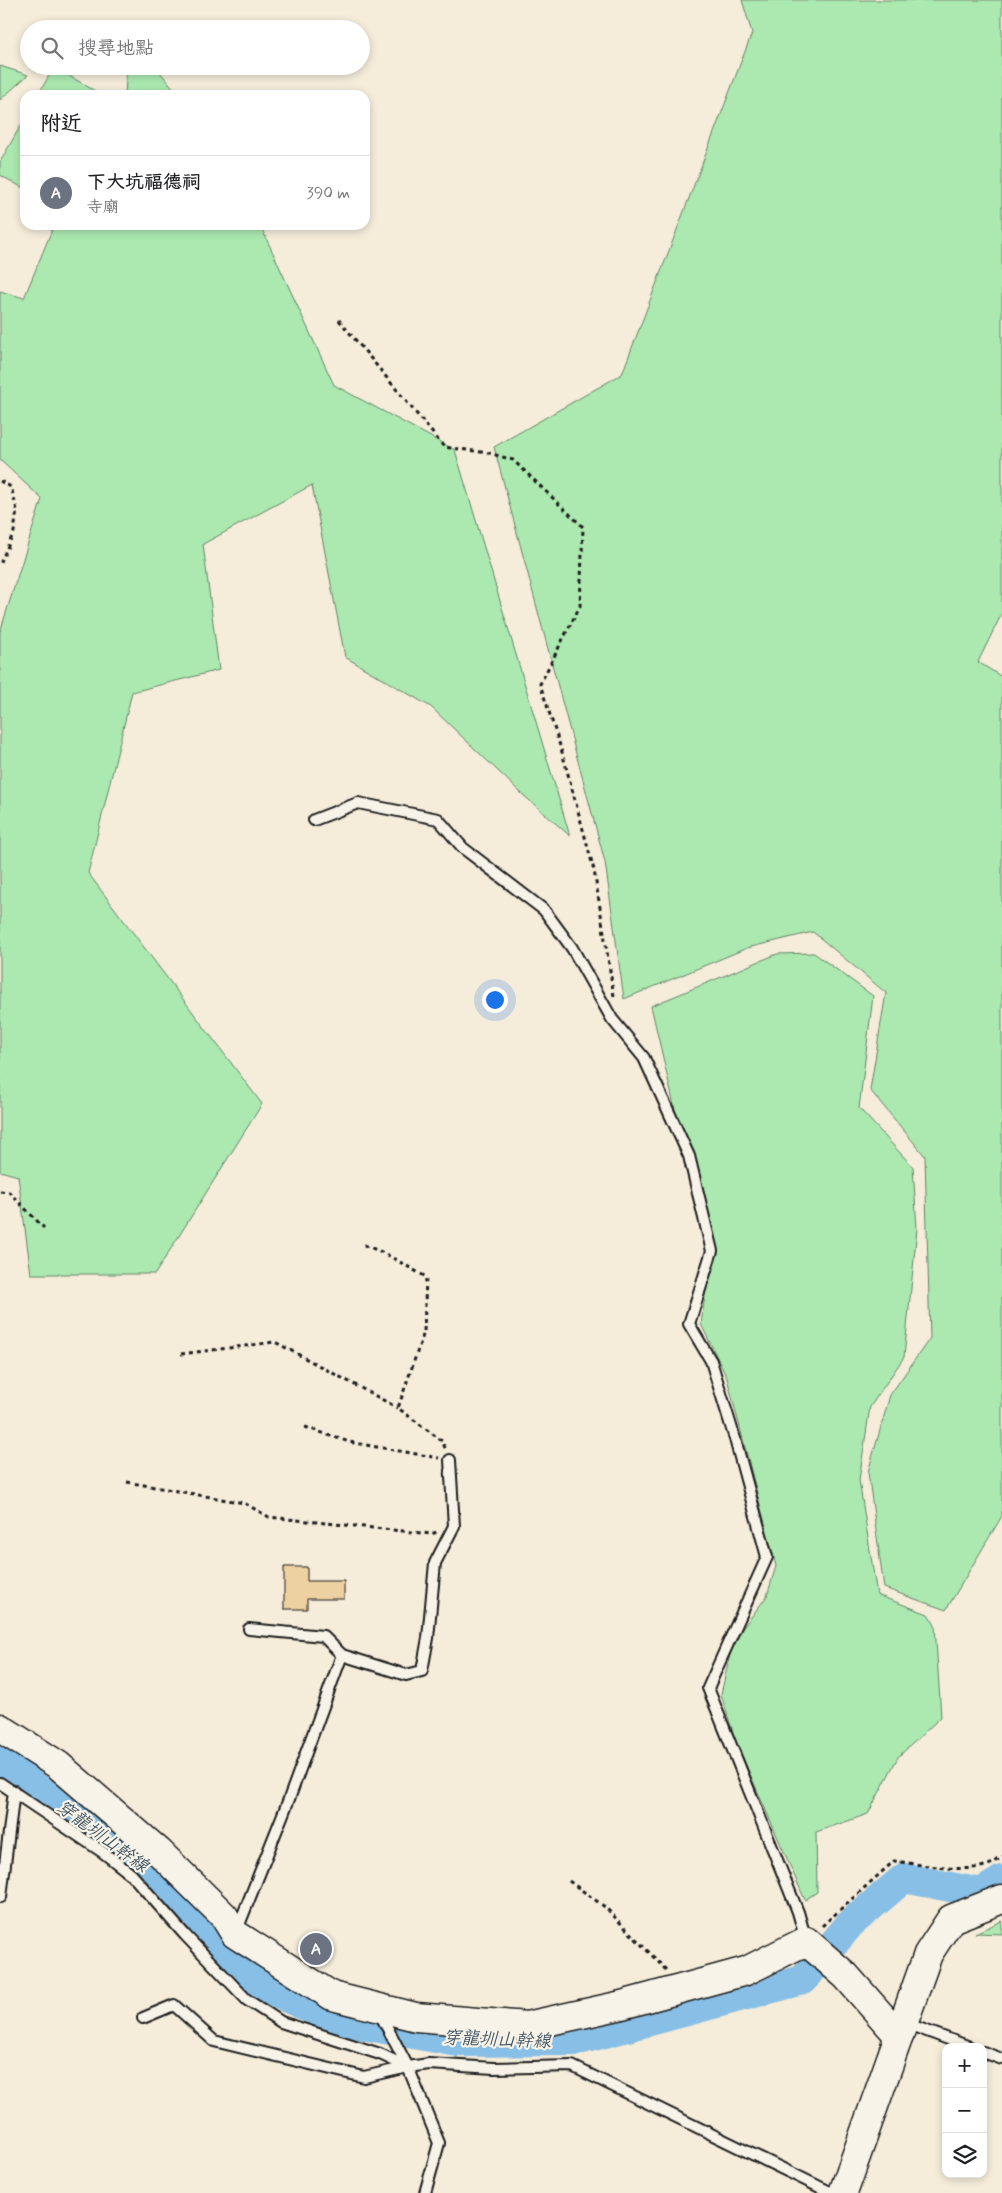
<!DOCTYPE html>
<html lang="zh-TW">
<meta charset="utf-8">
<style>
body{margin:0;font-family:Mynerve,"LXGW WenKai TC",sans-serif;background:#f2f2f2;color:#202124}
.controls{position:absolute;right:15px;bottom:15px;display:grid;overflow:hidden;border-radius:10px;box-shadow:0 2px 8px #0003}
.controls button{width:45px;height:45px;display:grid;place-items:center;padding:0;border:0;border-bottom:1px solid #e0e0e0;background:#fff;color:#202124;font:25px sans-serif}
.you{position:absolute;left:494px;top:999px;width:18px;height:18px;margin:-12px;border:4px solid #fff;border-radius:50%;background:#1a73e8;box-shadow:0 0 0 8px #1a73e833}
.badge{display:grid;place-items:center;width:32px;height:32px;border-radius:50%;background:#2563eb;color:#fff;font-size:16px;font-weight:700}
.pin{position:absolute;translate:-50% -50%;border:2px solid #fff;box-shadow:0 1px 5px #0006}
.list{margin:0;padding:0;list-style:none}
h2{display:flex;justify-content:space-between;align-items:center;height:65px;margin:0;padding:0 20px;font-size:21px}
h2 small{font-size:16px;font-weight:400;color:#757577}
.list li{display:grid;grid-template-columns:32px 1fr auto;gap:15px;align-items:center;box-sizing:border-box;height:75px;padding:0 20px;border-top:1px solid #e0e0e0}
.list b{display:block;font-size:19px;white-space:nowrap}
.list p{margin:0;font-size:16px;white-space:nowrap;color:#757577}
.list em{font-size:16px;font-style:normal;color:#757577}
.icon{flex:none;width:28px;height:28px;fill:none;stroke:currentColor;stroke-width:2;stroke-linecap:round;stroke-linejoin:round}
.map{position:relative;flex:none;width:1002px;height:2193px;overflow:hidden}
.search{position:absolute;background:#fff;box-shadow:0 2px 8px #0003;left:20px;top:20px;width:350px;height:55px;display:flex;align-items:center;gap:12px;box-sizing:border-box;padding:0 18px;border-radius:28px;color:#757577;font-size:19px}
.panel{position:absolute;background:#fff;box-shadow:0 2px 8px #0003;left:20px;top:90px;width:350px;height:140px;border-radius:15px}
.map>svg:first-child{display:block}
</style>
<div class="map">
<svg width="1002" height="2193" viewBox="0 0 1002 2193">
<rect width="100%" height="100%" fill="#f5ecda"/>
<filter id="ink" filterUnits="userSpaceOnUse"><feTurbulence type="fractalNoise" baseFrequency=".02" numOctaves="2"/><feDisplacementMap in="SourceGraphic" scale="10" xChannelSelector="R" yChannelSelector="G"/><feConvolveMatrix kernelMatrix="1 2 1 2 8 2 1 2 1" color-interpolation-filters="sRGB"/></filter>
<g filter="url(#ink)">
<g fill="#abe9b0" stroke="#648266">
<path d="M 742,0 L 1002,0 L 1002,613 L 978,662 L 1002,677 L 1002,1516 L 946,1610 L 884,1588 L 868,1472 L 890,1395 L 930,1338 L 925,1156 L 870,1090 L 886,993 L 813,932 L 747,948 L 624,999 L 605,862 L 494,447 L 622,374 L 752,33 Z"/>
<path d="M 0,66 L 28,75 L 0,100 Z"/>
<path d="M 127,66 L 155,66 L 179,95 L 125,95 Z"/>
<path d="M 54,67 L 102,95 L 38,95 Z"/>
<path d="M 25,118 L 25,189 L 0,175 L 0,162 Z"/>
<path d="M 54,225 L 260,225 L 334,385 L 455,450 L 570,836 L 521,793 L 431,707 L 345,657 L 312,485 L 203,544 L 219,670 L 132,692 L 88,873 L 262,1104 L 155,1274 L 31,1274 L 18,1176 L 0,1171 L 0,632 L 42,499 L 0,460 L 0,291 L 24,298 Z"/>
<path d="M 814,953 L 873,996 L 859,1108 L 913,1167 L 917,1229 L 904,1357 L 870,1407 L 859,1480 L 877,1595 L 928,1614 L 935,1625 L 941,1717 L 898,1757 L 868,1814 L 816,1832 L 817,1892 L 805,1900 L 736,1742 L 721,1694 L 733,1641 L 767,1596 L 776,1566 L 727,1378 L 701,1324 L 710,1260 L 651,1006 L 777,954 Z"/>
<path d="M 1002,1921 L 1002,1934 L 975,1933 Z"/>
</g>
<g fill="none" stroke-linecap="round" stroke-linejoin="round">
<path stroke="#88bfe6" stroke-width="30" d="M 0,1762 L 145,1865 L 260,1986 L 340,2021 L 458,2042 L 575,2041 L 803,1980 L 850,1924 L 904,1878 L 981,1893 L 1002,1880"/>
</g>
<path fill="#eed1a1" stroke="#1c1c1c" d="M 284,1567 L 307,1567 L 307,1581 L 344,1581 L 344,1599 L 307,1599 L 307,1609 L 284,1609 Z"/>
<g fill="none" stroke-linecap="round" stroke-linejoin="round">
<g stroke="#1c1c1c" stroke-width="14">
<g id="lane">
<path d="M 314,820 L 358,803 L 438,819 L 463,848 L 544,910 L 572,948 L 612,1019 L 644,1058 L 689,1156 L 712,1251 L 689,1324 L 711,1361 L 735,1439 L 767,1557 L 708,1688 L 798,1912 L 806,1940"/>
<path d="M 249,1629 L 323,1636 L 342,1655"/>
<path d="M 0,1783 L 104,1853 L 132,1875 L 185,1935 L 247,2000 L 281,2022 L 380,2054 L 408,2067 L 429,2064 L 494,2068 L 572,2066 L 832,2193"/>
<path d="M 1,1897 L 14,1791"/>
<path d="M 237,1930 L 289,1799 L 342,1655 L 406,1675 L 422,1671 L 428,1638 L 435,1563 L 454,1526 L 450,1460"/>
<path d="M 379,2012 L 408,2067 L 439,2143 L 425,2193"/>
<path d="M 143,2018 L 174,2005 L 214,2041 L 364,2077 L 408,2067"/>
<path d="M 905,2023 L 970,2047"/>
<path d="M 983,2052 L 1002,2059"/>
</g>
</g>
<g stroke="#1c1c1c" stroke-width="31">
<g id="secondary">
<path d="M 0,1728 L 58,1765 L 159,1852 L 224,1916 L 235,1934 L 332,1996 L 416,2017 L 527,2026 L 618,2006 L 746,1971 L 806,1941 L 846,1976 L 899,2036"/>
<path d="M 843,2193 L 928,1954 L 951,1919 L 1002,1899"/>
</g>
</g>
<g stroke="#1c1c1c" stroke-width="3" stroke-dasharray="4 4" stroke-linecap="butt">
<path d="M 339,320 L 444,447 L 489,453 L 513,460 L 583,527 L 580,606 L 540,684 L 562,752 L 594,870 L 614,996"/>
<path d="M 0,481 L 11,487 L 17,510 L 14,532 L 0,564"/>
<path d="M 0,1191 L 9,1192 L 44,1228"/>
<path d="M 364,1245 L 384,1253 L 426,1277 L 424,1332 L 398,1408 L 442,1441 L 446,1450"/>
<path d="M 181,1354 L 275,1342 L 398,1408"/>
<path d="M 305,1427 L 349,1442 L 439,1458"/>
<path d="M 127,1482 L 244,1503 L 269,1517 L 431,1534 L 437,1532"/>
<path d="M 569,1881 L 605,1907 L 668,1972"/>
<path d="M 822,1926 L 894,1861 C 921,1864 983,1879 1002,1856"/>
<path d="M 315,1961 L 321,1950"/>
</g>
<use href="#lane" stroke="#f7f3e8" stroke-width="10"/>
<use href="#secondary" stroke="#f7f3e8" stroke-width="28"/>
</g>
</g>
<g text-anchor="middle" stroke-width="4.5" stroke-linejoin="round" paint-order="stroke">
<g font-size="18" font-style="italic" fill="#425563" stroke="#f7f3e8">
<text transform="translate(103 1836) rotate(36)" y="6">穿龍圳山幹線</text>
<text transform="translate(497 2039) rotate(2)" y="6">穿龍圳山幹線</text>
</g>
</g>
</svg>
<div class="controls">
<button>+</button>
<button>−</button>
<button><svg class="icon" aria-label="layers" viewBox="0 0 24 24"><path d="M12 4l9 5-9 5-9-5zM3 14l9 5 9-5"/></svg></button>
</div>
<div class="you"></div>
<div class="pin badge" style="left:316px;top:1949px;background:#6b7280">A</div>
<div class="search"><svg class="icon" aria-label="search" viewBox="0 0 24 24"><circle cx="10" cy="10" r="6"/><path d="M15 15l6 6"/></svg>搜尋地點</div>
<section class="panel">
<h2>附近<small></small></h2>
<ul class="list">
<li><span class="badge" style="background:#6b7280">A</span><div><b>下大坑福德祠</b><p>寺廟</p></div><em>390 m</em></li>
</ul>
</section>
</div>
